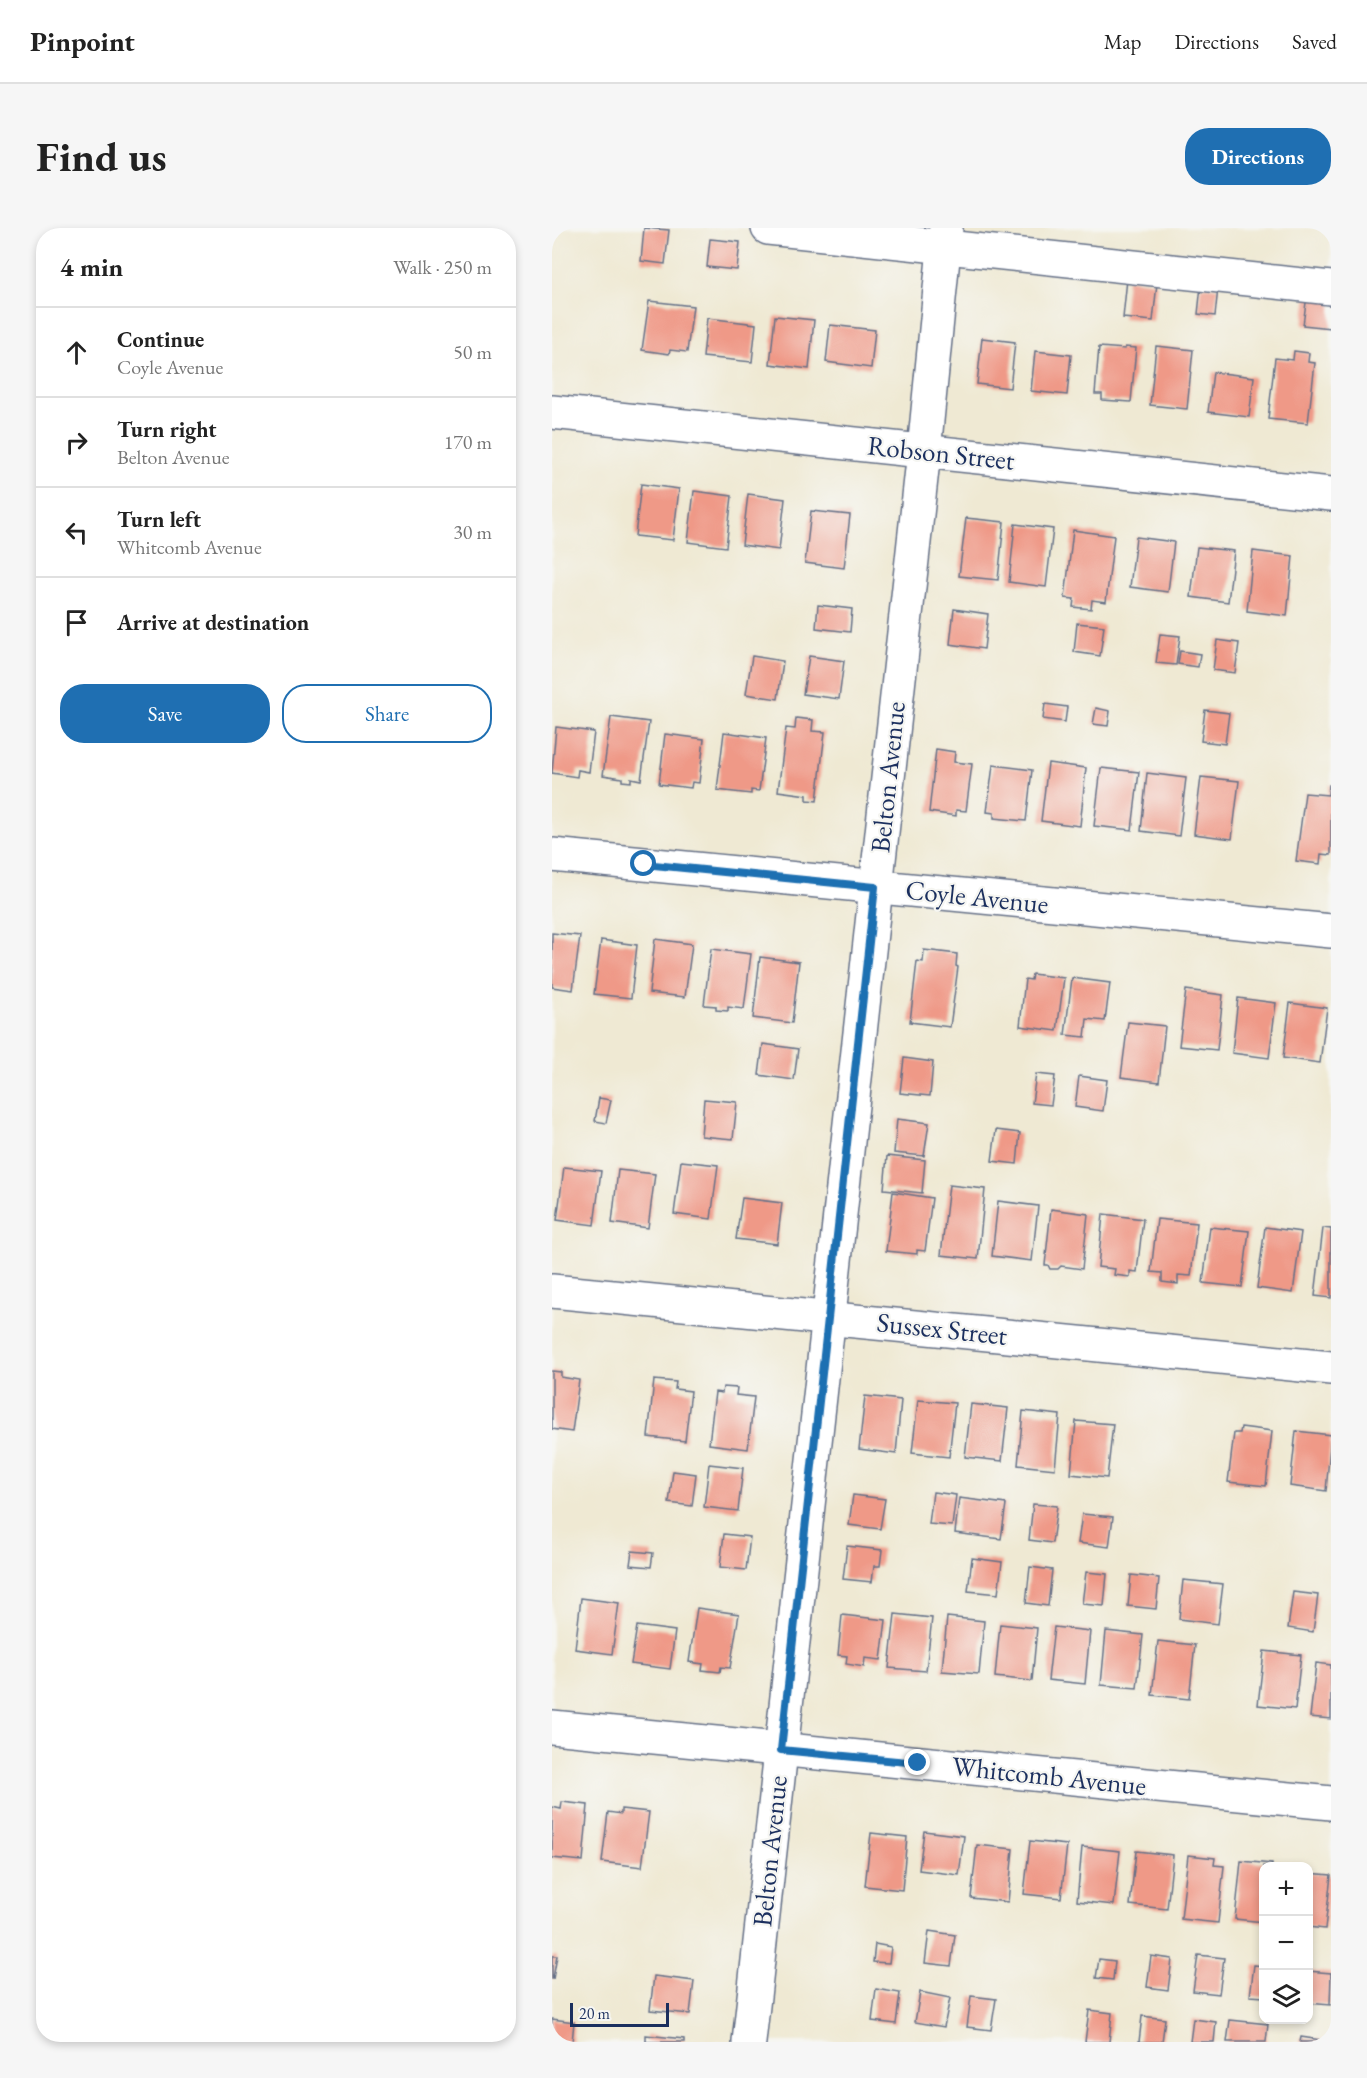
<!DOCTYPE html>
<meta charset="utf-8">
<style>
body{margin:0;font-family:"EB Garamond",serif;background:#f6f6f6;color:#222}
.controls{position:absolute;right:18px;bottom:18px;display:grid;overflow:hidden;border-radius:12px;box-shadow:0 3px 9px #0003}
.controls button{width:54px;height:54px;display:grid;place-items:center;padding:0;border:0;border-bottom:2px solid #e0e0e0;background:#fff;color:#222;font:30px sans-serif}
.scale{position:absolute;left:18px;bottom:15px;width:99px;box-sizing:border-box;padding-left:6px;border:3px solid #1b2f5e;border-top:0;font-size:16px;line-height:21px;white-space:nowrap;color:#1b2f5e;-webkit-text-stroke:4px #f6f6f2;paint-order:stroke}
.stop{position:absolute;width:18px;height:18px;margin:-14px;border:4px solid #1f6fb2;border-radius:50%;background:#fff}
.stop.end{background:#1f6fb2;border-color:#fff;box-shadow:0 2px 6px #0008}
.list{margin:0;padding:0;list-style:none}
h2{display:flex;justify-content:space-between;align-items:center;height:78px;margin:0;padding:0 24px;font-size:26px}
h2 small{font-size:20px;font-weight:400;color:#767676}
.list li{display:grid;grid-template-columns:39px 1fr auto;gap:18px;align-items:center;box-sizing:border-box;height:90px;padding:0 24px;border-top:2px solid #e0e0e0}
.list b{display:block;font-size:22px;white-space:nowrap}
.list p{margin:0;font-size:20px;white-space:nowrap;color:#767676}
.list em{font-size:20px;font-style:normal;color:#767676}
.actions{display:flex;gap:12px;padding:18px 24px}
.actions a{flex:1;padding:14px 0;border:2px solid #1f6fb2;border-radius:24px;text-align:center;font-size:21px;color:#1f6fb2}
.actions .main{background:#1f6fb2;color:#fff}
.icon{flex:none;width:33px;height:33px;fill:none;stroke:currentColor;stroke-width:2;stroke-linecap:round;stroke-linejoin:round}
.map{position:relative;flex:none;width:779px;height:1814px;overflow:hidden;border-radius:24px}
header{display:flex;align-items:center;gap:36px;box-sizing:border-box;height:84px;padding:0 30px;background:#fff;border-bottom:2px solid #e0e0e0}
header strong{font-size:28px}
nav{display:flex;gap:33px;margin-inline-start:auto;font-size:21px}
.intro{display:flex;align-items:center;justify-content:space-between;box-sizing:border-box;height:144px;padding:0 36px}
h1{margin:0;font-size:42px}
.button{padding:15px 27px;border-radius:24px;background:#1f6fb2;color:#fff;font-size:21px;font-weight:700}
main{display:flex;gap:36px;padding:0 36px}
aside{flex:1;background:#fff;border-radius:24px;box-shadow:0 3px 9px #0003}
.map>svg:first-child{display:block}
</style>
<header>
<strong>Pinpoint</strong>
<nav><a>Map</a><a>Directions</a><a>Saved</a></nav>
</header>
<div class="intro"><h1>Find us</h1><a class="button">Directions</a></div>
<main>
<aside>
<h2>4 min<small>Walk · 250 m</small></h2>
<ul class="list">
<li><svg class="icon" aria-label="ahead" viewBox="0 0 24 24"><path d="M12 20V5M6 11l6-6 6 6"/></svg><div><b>Continue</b><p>Coyle Avenue</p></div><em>50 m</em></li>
<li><svg class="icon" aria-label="right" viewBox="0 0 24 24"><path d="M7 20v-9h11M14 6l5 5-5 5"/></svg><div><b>Turn right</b><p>Belton Avenue</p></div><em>170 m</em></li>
<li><svg class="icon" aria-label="left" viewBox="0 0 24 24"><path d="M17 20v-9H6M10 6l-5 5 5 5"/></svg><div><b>Turn left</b><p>Whitcomb Avenue</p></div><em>30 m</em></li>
<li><svg class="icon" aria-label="arrive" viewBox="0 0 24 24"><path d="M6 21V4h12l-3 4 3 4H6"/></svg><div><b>Arrive at destination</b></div></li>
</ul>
<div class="actions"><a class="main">Save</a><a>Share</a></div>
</aside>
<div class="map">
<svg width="779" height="1814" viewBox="0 0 779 1814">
<rect width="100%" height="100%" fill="#f6f6f2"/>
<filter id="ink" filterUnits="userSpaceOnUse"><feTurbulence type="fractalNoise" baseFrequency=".0167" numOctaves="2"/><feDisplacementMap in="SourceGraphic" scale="12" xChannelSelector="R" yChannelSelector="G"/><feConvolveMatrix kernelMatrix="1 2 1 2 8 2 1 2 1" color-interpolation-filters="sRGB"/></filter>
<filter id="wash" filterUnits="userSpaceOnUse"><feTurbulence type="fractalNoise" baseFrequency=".008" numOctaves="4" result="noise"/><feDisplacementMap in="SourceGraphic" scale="24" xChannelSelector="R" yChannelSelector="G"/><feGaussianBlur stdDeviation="1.35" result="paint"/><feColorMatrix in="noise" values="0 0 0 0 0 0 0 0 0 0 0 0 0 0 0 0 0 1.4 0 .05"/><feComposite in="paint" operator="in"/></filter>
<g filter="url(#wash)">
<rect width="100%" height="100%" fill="#efe9d3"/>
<g id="blocks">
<g fill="#ef9987">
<path d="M 92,0 L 117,2 L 113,36 L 89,33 Z"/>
<path d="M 158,11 L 188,14 L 185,42 L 155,39 Z"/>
<path d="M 575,51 L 605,55 L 601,93 L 571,90 Z"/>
<path d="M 649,58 L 666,60 L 663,88 L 646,86 Z"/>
<path d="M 755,67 L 779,69 L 779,100 L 751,97 Z"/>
<path d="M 97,73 L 141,78 L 135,124 L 118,122 L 117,126 L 90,122 Z"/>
<path d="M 223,88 L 262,92 L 257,141 L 218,136 Z"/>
<path d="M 155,90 L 204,96 L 200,134 L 151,129 Z"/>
<path d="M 278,97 L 323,102 L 319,140 L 274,134 Z"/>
<path d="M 430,110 L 463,114 L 458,160 L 425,156 Z"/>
<path d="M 604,118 L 641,122 L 635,181 L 598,177 Z"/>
<path d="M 547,119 L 573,121 L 573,119 L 584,120 L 579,174 L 550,172 L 550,166 L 543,166 Z"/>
<path d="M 483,123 L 519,127 L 515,167 L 479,163 Z"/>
<path d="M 742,123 L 757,125 L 756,134 L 763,135 L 756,195 L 716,191 L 723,130 L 741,132 Z"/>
<path d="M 661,144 L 702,149 L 697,189 L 656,184 Z"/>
<path d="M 89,256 L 127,261 L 121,312 L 83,308 Z"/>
<path d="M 142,263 L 180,268 L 174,319 L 136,314 Z"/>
<path d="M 196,266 L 233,271 L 227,322 L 190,317 Z"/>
<path d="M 259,283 L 298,287 L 292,340 L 253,335 Z"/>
<path d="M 414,290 L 452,294 L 446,352 L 407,348 Z"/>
<path d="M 463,296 L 501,301 L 494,359 L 457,354 Z"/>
<path d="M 521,302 L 562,308 L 554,374 L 540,372 L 539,381 L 521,379 L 522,371 L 513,370 Z"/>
<path d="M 584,309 L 622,314 L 616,364 L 578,359 Z"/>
<path d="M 645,319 L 682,323 L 676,374 L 639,369 Z"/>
<path d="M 701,323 L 741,328 L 735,388 L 695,383 Z"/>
<path d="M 266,377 L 300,381 L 298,404 L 264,400 Z"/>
<path d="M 402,381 L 436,386 L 432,421 L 398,416 Z"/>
<path d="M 525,395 L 552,398 L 548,428 L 522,424 Z"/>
<path d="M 608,406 L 628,408 L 624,437 L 604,435 Z"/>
<path d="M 665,412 L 687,415 L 683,445 L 661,442 Z"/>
<path d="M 628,423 L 648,426 L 646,439 L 626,436 Z"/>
<path d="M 200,428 L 231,433 L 226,471 L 194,466 Z"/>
<path d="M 257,428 L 292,433 L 287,471 L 251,466 Z"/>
<path d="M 493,476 L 515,479 L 513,494 L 491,491 Z"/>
<path d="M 544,480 L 558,483 L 556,498 L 541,496 Z"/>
<path d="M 653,482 L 677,485 L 673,516 L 649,513 Z"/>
<path d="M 59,489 L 97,494 L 89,552 L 79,550 L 79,554 L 70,553 L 70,550 L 51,547 Z"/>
<path d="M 244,490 L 261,492 L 260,503 L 273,504 L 265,573 L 255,572 L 255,567 L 226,563 L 234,500 L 243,501 Z"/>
<path d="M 4,499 L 42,504 L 37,544 L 26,542 L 25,549 L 0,545 Z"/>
<path d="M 172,504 L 214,510 L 207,563 L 199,562 L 199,566 L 165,562 Z"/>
<path d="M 113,506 L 152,511 L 147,555 L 140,554 L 139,560 L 107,556 Z"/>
<path d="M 384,521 L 403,524 L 402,534 L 420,536 L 414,583 L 404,582 L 404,588 L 377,584 Z"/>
<path d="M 496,535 L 534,540 L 528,598 L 489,593 Z"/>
<path d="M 441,537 L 480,542 L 474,593 L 442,590 L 442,585 L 435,584 Z"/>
<path d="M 549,540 L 587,544 L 580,602 L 542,598 Z"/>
<path d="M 595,545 L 634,550 L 627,608 L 589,603 Z"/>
<path d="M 649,549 L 687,553 L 680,611 L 642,606 Z"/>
<path d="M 777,557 L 779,557 L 779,627 L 769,626 L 768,636 L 744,633 L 753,565 L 776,567 Z"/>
<path d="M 0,705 L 28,708 L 21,762 L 0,759 Z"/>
<path d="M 103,711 L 140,716 L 133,769 L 97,765 Z"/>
<path d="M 49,712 L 85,717 L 79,770 L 42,766 Z"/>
<path d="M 159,721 L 199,726 L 192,781 L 176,779 L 176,783 L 164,782 L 164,778 L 152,777 Z"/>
<path d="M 372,722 L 405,726 L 404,738 L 406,739 L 398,799 L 358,794 L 365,733 L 371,734 Z"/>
<path d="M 208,729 L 247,734 L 240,795 L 201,790 Z"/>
<path d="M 480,746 L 512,750 L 505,803 L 468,798 L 473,751 L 479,752 Z"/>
<path d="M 520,750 L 558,755 L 553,793 L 535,791 L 533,809 L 513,807 Z"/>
<path d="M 634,762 L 671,767 L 665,822 L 627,818 Z"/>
<path d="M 686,770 L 724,775 L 717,830 L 680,825 Z"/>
<path d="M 738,775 L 775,780 L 768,835 L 731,830 Z"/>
<path d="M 576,794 L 613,798 L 607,854 L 569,849 Z"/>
<path d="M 211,816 L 246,821 L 242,852 L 207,847 Z"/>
<path d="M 352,830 L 381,834 L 378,868 L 348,865 Z"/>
<path d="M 484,846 L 503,848 L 499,877 L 480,875 Z"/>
<path d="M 527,848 L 555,852 L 551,883 L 523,879 Z"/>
<path d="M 47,870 L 59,872 L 54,895 L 43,893 Z"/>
<path d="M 152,871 L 185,874 L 181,911 L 149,908 Z"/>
<path d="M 345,891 L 377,895 L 372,928 L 342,925 Z"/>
<path d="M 444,902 L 468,905 L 465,936 L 440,933 Z"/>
<path d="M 335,928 L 373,932 L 370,965 L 332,961 Z"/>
<path d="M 129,933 L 166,937 L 159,991 L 122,986 Z"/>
<path d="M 12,939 L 49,943 L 42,997 L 5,992 Z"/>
<path d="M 66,942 L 103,946 L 96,1000 L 60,995 Z"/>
<path d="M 397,957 L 433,961 L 426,1031 L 389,1027 Z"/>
<path d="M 341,964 L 380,970 L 373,1023 L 365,1022 L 365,1026 L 334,1023 Z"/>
<path d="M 190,970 L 230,975 L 225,1016 L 184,1011 Z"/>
<path d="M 446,973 L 486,978 L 480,1033 L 440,1028 Z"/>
<path d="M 499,981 L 536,986 L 530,1041 L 509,1038 L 506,1041 L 498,1041 L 496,1037 L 493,1037 Z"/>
<path d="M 551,986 L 591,991 L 585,1044 L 578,1043 L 578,1049 L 562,1047 L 563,1041 L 546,1039 Z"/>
<path d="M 605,991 L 645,995 L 639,1048 L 626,1047 L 626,1056 L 610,1054 L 610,1045 L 599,1044 Z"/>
<path d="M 658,999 L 697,1003 L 690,1059 L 651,1055 Z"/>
<path d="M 713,999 L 749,1004 L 741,1065 L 705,1060 Z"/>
<path d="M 771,1000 L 779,1001 L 779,1070 L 763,1068 Z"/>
<path d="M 0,1143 L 9,1144 L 9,1149 L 27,1152 L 20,1204 L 0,1201 Z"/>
<path d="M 102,1152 L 124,1154 L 123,1161 L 139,1163 L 133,1213 L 96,1209 Z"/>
<path d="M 171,1159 L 185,1160 L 184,1167 L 202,1169 L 196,1221 L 157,1216 L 163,1164 L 170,1165 Z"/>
<path d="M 313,1168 L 349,1172 L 344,1226 L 307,1221 Z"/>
<path d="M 366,1172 L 403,1175 L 397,1229 L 360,1225 Z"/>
<path d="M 419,1176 L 456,1180 L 450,1233 L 413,1229 Z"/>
<path d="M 471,1183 L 508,1187 L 503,1241 L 466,1237 Z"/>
<path d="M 524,1193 L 561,1196 L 555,1250 L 519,1246 Z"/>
<path d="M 689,1199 L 720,1203 L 714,1258 L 676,1254 L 682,1205 L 688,1205 Z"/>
<path d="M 744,1203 L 779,1207 L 774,1263 L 738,1258 Z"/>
<path d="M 157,1236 L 191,1240 L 186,1283 L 152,1279 Z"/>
<path d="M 121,1243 L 144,1246 L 140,1278 L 117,1275 Z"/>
<path d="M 381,1264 L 404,1267 L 400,1298 L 377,1296 Z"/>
<path d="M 301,1267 L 333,1271 L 328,1301 L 297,1297 Z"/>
<path d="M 407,1270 L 454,1276 L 449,1311 L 403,1305 Z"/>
<path d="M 481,1276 L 505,1278 L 500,1315 L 477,1312 Z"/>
<path d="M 530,1286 L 561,1289 L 557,1319 L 526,1315 Z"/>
<path d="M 172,1306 L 198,1309 L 194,1342 L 168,1339 Z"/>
<path d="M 295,1318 L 330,1322 L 328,1338 L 322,1338 L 320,1354 L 291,1351 Z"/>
<path d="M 80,1323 L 101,1325 L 99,1339 L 78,1337 Z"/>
<path d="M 420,1330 L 450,1334 L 446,1366 L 416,1363 Z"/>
<path d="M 478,1339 L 500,1342 L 496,1378 L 474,1375 Z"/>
<path d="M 534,1344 L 555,1346 L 552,1378 L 530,1376 Z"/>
<path d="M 579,1347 L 607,1350 L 604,1381 L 576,1378 Z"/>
<path d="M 631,1352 L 671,1356 L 666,1396 L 627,1391 Z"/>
<path d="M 741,1364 L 766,1367 L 761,1404 L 736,1400 Z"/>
<path d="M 29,1370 L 67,1375 L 60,1426 L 23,1421 Z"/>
<path d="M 145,1380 L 187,1386 L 178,1440 L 169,1439 L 168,1444 L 150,1442 L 151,1436 L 137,1434 Z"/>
<path d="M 343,1386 L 380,1390 L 374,1443 L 337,1440 Z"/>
<path d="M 290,1387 L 334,1392 L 329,1432 L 313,1430 L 312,1439 L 294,1436 L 295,1428 L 286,1427 Z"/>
<path d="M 395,1389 L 432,1393 L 427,1446 L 390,1443 Z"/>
<path d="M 448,1396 L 485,1400 L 480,1453 L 443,1449 Z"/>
<path d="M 85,1398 L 123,1403 L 118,1441 L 79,1436 Z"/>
<path d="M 502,1399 L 538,1403 L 533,1456 L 496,1452 Z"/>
<path d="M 554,1403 L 591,1407 L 585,1460 L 549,1457 Z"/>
<path d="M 606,1413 L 643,1417 L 637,1471 L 600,1467 Z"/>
<path d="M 712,1423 L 749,1427 L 743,1481 L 706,1477 Z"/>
<path d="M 764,1435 L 779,1437 L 779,1491 L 758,1489 Z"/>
<path d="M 10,1574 L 36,1577 L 31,1633 L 0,1630 L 0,1579 L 9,1581 Z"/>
<path d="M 69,1581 L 97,1584 L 90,1639 L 50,1634 L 56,1584 L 69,1586 Z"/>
<path d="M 372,1603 L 412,1608 L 407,1647 L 367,1642 Z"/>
<path d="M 319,1605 L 355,1609 L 350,1662 L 313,1658 Z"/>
<path d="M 478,1613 L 515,1617 L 509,1670 L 472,1666 Z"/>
<path d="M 425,1617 L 461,1621 L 456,1674 L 419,1670 Z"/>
<path d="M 530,1619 L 568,1623 L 562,1677 L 525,1673 Z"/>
<path d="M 584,1623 L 621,1627 L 615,1681 L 578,1677 Z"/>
<path d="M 636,1627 L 663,1630 L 662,1637 L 672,1638 L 666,1695 L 629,1691 Z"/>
<path d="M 689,1633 L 720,1636 L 720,1638 L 712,1638 L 712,1694 L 683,1691 Z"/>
<path d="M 756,1645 L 779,1647 L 773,1701 L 756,1699 Z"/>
<path d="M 377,1703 L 403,1707 L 399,1738 L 373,1735 Z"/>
<path d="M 323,1716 L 339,1719 L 337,1735 L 321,1734 Z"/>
<path d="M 646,1727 L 672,1730 L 667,1766 L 641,1763 Z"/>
<path d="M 0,1728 L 5,1728 L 1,1751 L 0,1751 Z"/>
<path d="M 599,1728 L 620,1731 L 616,1762 L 595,1759 Z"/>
<path d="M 547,1731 L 563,1733 L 561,1752 L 544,1750 Z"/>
<path d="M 702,1737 L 712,1738 L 712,1769 L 698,1768 Z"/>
<path d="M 756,1743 L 779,1745 L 778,1777 L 756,1775 Z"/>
<path d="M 102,1748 L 142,1753 L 138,1786 L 98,1782 Z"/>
<path d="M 324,1761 L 348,1765 L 344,1796 L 320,1793 Z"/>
<path d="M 368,1764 L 398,1770 L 392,1799 L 363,1794 Z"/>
<path d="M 419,1768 L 444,1771 L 439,1802 L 415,1799 Z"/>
<path d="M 537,1782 L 560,1785 L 557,1814 L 533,1814 Z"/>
<path d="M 590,1788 L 613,1791 L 610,1814 L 587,1814 Z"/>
<path d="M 0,1791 L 22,1794 L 20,1814 L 0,1814 Z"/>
<path d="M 641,1791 L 664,1794 L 662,1814 L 638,1814 Z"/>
<path d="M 678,1792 L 716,1796 L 714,1814 L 675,1814 Z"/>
<path d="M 94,1807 L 132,1811 L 132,1814 L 94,1814 Z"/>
<path d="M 749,1809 L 775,1813 L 775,1814 L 748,1814 Z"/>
</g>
</g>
</g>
<g filter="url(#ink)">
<use href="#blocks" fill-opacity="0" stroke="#657087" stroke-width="1.5"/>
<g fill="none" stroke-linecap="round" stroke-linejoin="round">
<g stroke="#657087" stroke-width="36">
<g id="minor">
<path d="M 216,0 L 779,60"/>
<path d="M 0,184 L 779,266"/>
<path d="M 0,627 L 779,703"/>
<path d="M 0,1063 L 779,1140"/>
<path d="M 0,1499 L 779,1575"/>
<path d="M 197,1814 L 372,223 L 394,0"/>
</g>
</g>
<use href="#minor" stroke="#fff" stroke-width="33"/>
</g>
</g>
<g fill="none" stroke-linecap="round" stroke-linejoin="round" filter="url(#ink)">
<path stroke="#1f6fb2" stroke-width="8" d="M 92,636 L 323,659 L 229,1522 L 366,1535"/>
</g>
<g text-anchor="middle" stroke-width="4.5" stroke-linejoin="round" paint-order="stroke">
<g font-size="27" fill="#1b2f5e" stroke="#f6f6f2">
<text transform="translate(389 225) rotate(6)" y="9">Robson Street</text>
<text transform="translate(336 549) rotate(-84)" y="9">Belton Avenue</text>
<text transform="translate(425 669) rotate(6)" y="9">Coyle Avenue</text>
<text transform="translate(390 1101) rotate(6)" y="9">Sussex Street</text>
<text transform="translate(497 1548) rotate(6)" y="9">Whitcomb Avenue</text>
<text transform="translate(218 1623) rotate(-84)" y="9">Belton Avenue</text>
</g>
</g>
</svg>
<div class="controls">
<button>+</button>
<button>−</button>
<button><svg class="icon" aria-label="layers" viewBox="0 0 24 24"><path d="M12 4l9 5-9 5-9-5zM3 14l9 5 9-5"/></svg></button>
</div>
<div class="scale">20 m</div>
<div class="stop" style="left:92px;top:636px"></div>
<div class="stop end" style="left:366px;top:1535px"></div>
</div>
</main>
